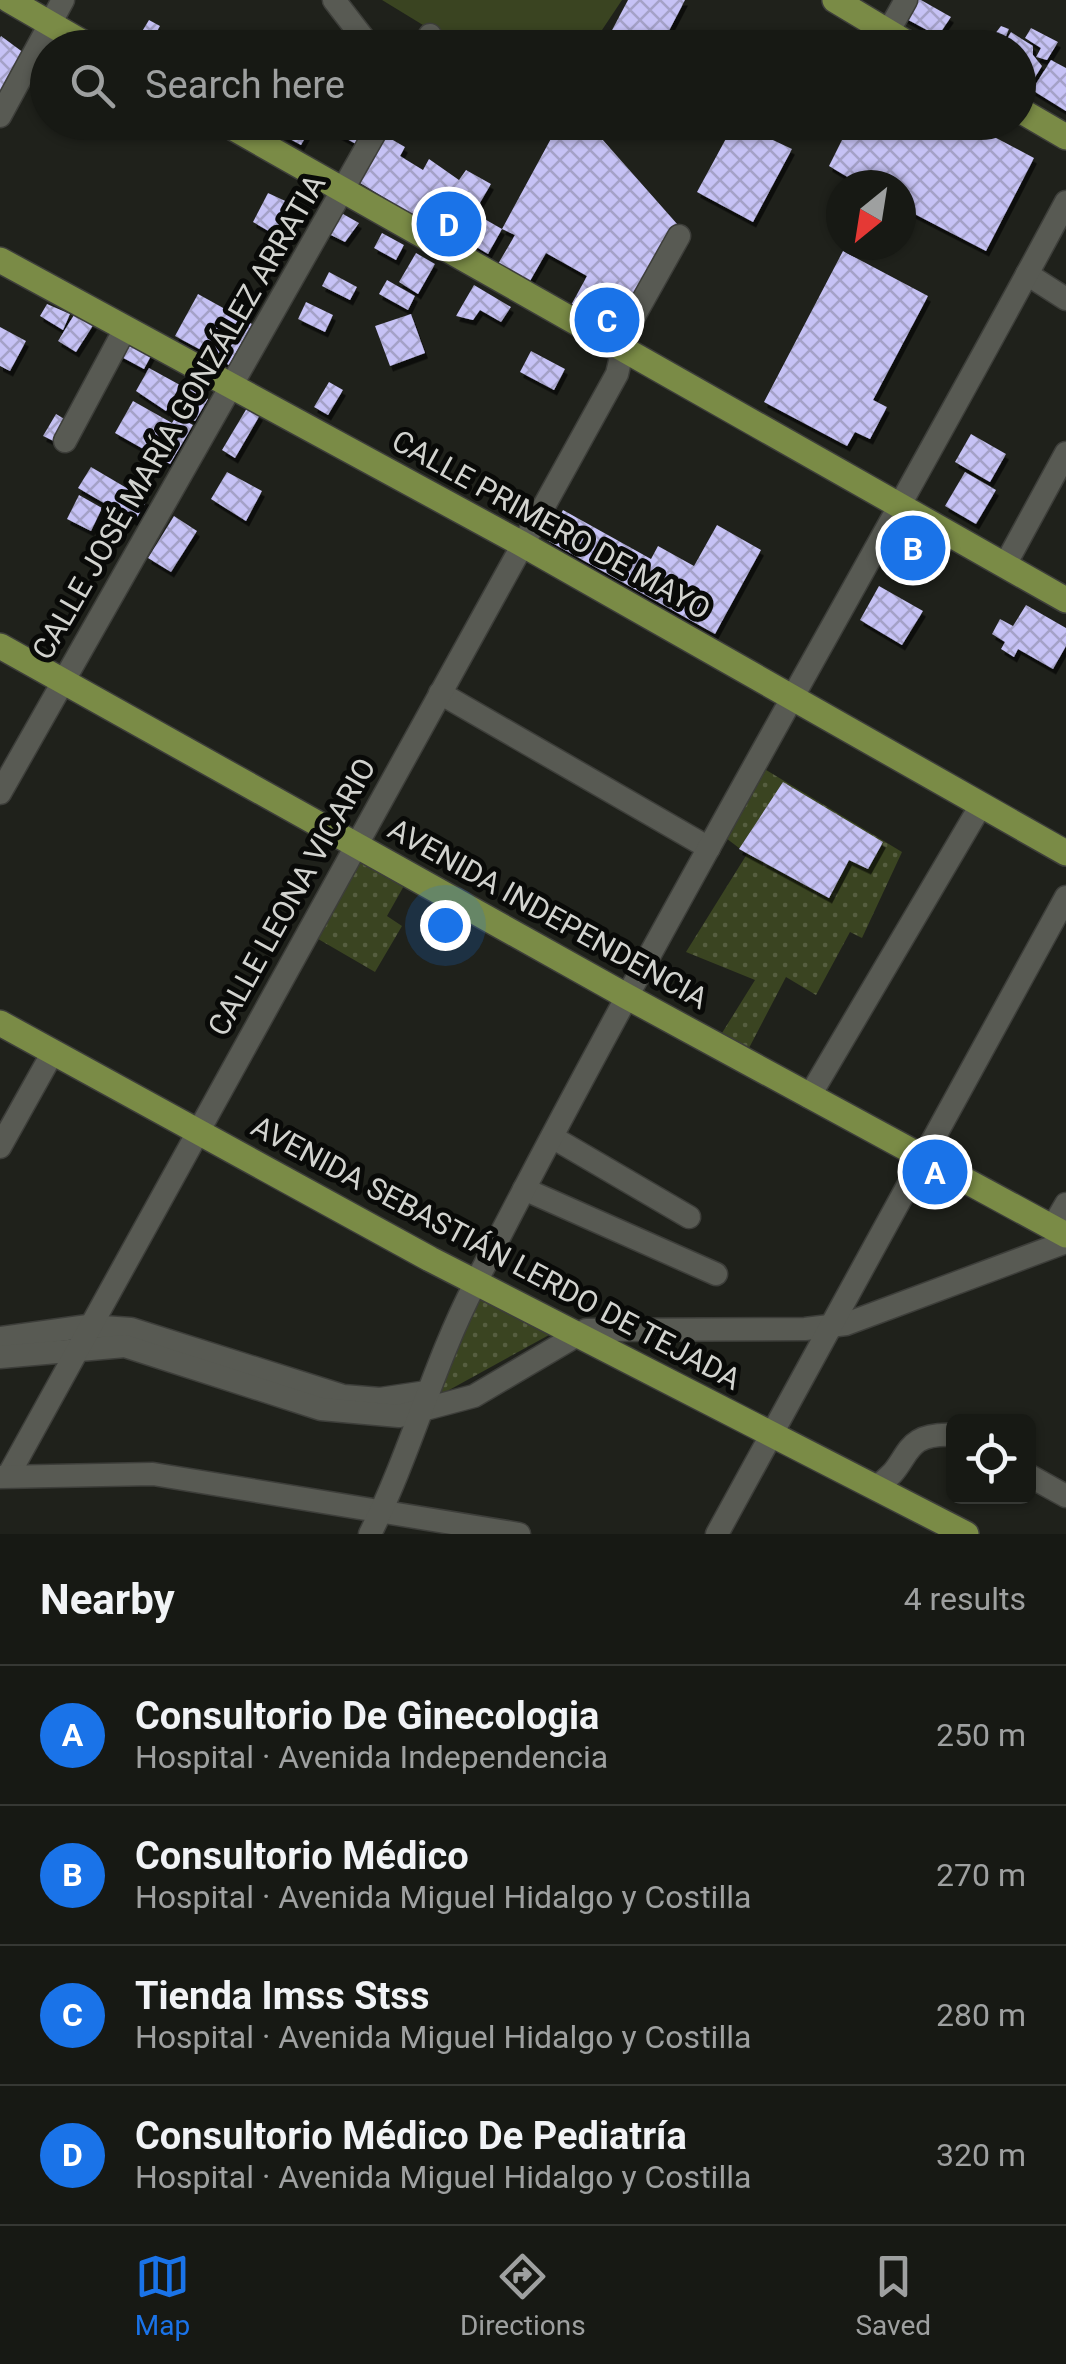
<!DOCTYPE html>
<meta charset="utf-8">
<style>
body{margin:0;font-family:Roboto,sans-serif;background:#242622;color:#f1f3f6}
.controls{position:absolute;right:30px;bottom:30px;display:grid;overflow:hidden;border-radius:15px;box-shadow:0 2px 8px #0004}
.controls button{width:90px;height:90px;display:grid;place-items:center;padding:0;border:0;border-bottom:2px solid #363834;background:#171914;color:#f1f3f6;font:50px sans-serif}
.compass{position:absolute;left:826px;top:170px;width:90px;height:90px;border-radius:50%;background:#171914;box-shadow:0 2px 8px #0004;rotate:210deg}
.you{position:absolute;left:445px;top:925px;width:35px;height:35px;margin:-25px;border:8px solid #fff;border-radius:50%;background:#1a73e8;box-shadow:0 0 0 15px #1a73e833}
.badge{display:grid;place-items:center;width:65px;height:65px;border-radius:50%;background:#1a73e8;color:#fff;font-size:32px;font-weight:700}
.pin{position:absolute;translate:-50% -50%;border:5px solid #fff;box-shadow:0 2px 10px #0006}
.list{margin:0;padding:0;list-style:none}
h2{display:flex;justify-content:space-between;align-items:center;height:130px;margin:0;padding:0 40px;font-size:42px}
h2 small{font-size:32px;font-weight:400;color:#9ea0a0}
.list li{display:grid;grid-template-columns:65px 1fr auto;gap:30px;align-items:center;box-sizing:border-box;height:140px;padding:0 40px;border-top:2px solid #363834}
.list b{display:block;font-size:38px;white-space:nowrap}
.list p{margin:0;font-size:32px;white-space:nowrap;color:#9ea0a0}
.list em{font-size:32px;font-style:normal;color:#9ea0a0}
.icon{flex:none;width:55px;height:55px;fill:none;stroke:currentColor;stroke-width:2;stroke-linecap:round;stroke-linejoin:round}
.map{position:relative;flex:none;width:1066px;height:1534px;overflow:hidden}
.search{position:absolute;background:#171914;box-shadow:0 2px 8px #0004;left:30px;right:30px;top:30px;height:110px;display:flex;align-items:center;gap:25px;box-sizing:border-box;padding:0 35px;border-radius:55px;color:#9ea0a0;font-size:38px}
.sheet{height:690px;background:#171914}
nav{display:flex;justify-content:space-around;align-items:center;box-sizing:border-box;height:140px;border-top:2px solid #363834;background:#171914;font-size:28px;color:#9ea0a0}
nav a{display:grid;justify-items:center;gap:5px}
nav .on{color:#1a73e8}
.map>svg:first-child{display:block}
</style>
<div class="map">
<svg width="1066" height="1534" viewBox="0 0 1066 1534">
<defs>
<pattern id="green-dots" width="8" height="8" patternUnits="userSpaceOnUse" patternTransform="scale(2.5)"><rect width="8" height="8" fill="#3a4421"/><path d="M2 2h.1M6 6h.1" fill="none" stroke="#565e40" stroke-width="1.8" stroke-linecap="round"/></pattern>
<pattern id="building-cross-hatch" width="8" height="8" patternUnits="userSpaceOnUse" patternTransform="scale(2.5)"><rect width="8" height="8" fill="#c6c2f5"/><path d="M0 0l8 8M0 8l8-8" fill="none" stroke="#a4a1c7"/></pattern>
<filter id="shadow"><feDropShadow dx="3" dy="5.5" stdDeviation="0" flood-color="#0009"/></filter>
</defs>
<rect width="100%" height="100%" fill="#1f211b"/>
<g fill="url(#green-dots)">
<path d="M 756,764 L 902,852 L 862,938 L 850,932 L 816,995 L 786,977 L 749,1048 L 722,1033 L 755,980 L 686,952 L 747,854 L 718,832 Z"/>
<path d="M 359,857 L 405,884 L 387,916 L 402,926 L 375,972 L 313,936 Z"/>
<path d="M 477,1296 L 549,1335 L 440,1395 Z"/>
</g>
<path fill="#3a4421" d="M 382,0 L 622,0 L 590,48 L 516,47 L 483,32 L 473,47 L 459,47 Z"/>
<g fill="url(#building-cross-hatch)" filter="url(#shadow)">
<path d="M 628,0 L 685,0 L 660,48 L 637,48 L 610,34 Z"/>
<path d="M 909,0 L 921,0 L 951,17 L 938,36 L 901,16 Z"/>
<path d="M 149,20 L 160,26 L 149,45 L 138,38 Z"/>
<path d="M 1001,26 L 1009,29 L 1001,48 L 984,48 Z"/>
<path d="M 1031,28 L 1058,42 L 1047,60 L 1036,57 L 1041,48 L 1025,38 Z"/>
<path d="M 1011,32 L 1033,46 L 1033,55 L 1042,66 L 1029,87 L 1018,80 L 1018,48 L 1002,48 Z"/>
<path d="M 1,36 L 24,53 L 0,95 L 0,38 Z"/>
<path d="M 1051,60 L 1066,68 L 1066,111 L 1032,90 Z"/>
<path d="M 285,122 L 310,129 L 301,145 L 279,133 Z"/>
<path d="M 333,122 L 368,122 L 356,144 L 329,129 Z"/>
<path d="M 560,122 L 587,122 L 678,225 L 618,333 L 570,307 L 587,276 L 546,253 L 530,281 L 498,264 L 515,235 L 502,229 Z"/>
<path d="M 735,122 L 792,149 L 753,222 L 697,192 Z"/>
<path d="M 851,122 L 966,122 L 1034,158 L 986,251 L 901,207 L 901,185 L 861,185 L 829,166 Z"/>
<path d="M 379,132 L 405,147 L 400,156 L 423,170 L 429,159 L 459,180 L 466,170 L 491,184 L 474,213 L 502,229 L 488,254 L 460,237 L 457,242 L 352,178 Z"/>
<path d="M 268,193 L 294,205 L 277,236 L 253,222 Z"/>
<path d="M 336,210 L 359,223 L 345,242 L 325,232 Z"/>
<path d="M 382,233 L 404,245 L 396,260 L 374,248 Z"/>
<path d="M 843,251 L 928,296 L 873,400 L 887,407 L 870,439 L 855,432 L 847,446 L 764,402 Z"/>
<path d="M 416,253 L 435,264 L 418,294 L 399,282 Z"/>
<path d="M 329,272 L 357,287 L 350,300 L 322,286 Z"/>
<path d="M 387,280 L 415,296 L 408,310 L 379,294 Z"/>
<path d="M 474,285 L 511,307 L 501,322 L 480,310 L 473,320 L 456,316 Z"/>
<path d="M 198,294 L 252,324 L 229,365 L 175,336 Z"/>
<path d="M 306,302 L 333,315 L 325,332 L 298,319 Z"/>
<path d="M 47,304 L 70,314 L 63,330 L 40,316 Z"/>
<path d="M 411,314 L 425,353 L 390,366 L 375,326 Z"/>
<path d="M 74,315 L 94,324 L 76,352 L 58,341 Z"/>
<path d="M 0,327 L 26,341 L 10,371 L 0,366 Z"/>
<path d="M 126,337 L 153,352 L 144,369 L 116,354 Z"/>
<path d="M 531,351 L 565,369 L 554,390 L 520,372 Z"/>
<path d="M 149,368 L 180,385 L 166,411 L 136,391 Z"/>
<path d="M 329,382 L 343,390 L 328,415 L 314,407 Z"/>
<path d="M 185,386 L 208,399 L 195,421 L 173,408 Z"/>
<path d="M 133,401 L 172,423 L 176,416 L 193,425 L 170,464 L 115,433 Z"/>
<path d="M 247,408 L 260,415 L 235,458 L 222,450 Z"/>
<path d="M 56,414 L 71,423 L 58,443 L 43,436 Z"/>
<path d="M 971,434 L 1006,454 L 990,482 L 955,462 Z"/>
<path d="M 91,467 L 147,500 L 135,521 L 78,488 Z"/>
<path d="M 227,472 L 262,491 L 246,521 L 211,499 Z"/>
<path d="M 965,472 L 996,490 L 976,524 L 945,506 Z"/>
<path d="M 79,495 L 102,508 L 91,531 L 67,519 Z"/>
<path d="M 563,510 L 651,559 L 658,546 L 694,566 L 717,525 L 761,550 L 715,634 L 547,540 Z"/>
<path d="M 174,516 L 197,531 L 171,572 L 148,558 Z"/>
<path d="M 879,586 L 923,611 L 902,645 L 860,620 Z"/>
<path d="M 1026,605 L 1066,628 L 1066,646 L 1053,669 L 1018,649 L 1014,657 L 1001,649 L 1005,642 L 992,634 L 1000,619 L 1013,626 Z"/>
<path d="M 783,782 L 883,842 L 868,869 L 849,860 L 829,898 L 739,849 Z"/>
</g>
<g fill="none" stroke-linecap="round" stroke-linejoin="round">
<g stroke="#3d3e3a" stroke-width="25">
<g id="minor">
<path d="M 334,0 L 371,48"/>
<path d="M 888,32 L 906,0"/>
<path d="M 423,48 L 430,35"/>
<path d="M 0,116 L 63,0"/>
<path d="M 1027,274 L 1066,299"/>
<path d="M 65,441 L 125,329"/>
<path d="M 1005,565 L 1066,453"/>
<path d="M 440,693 L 709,848"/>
<path d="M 0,793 L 381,122"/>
<path d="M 809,1097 L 981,805"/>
<path d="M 552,1137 L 689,1217"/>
<path d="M 0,1147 L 53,1052"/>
<path d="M 524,1189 L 716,1274"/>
<path d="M 1052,1228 L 1066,1204"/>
<path d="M 0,1338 L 88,1326 L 131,1329 L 343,1396 L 380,1399 L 427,1392"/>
<path d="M 0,1357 L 125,1346 L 321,1409 L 399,1416 L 474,1396 L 586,1330 L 805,1329 L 846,1324 L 1066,1242"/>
<path d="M 1028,1475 L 1066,1496"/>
<path d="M 8,1476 L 617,374 L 628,327 L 679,236"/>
<path d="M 0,1477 L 153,1474 L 519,1534"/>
<path d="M 875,1487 C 914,1465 896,1432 954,1435"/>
<path d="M 370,1534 C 411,1452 433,1365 475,1284 C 662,918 872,564 1066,202"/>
<path d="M 717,1534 L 1066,897"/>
</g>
</g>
<g stroke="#3d3e3a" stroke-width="28">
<g id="major">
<path d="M 9,0 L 92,48"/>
<path d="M 835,0 L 915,48"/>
<path d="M 1018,109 L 1066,137"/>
<path d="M 223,122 L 1066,600"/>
<path d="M 0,260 L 522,544 L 1066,853"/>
<path d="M 0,646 L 626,996 L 1066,1235"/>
<path d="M 0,1023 L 430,1259 L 966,1534"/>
</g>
</g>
<use href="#minor" stroke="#585a53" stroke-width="22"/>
<use href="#major" stroke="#7a8b46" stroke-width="25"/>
</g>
<g text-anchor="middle" stroke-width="10" stroke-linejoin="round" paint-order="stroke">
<g font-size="30" fill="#d2d3cf" stroke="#090a08">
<text transform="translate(179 417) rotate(-60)" y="10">CALLE JOSÉ MARÍA GONZÁLEZ ARRATIA</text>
<text transform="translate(551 525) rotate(29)" y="10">CALLE PRIMERO DE MAYO</text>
<text transform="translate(292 897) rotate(-61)" y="10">CALLE LEONA VICARIO</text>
<text transform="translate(548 914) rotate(29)" y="10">AVENIDA INDEPENDENCIA</text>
<text transform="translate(496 1253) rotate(28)" y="10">AVENIDA SEBASTIÁN LERDO DE TEJADA</text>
</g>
</g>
</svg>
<div class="controls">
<button><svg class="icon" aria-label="locate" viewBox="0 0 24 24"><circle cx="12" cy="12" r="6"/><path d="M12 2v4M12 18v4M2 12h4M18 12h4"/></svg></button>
</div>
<svg class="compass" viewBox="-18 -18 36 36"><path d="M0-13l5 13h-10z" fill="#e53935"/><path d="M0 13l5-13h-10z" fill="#9ea0a0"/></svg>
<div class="you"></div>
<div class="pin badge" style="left:935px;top:1172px">A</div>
<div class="pin badge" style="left:913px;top:548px">B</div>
<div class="pin badge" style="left:607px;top:320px">C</div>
<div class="pin badge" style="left:449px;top:224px">D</div>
<div class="search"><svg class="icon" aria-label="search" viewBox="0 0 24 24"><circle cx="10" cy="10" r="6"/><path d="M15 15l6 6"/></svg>Search here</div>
</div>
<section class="sheet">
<h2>Nearby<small>4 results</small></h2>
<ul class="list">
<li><span class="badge">A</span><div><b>Consultorio De Ginecologia</b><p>Hospital · Avenida Independencia</p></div><em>250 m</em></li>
<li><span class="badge">B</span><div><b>Consultorio Médico</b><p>Hospital · Avenida Miguel Hidalgo y Costilla</p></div><em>270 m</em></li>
<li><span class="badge">C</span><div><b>Tienda Imss Stss</b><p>Hospital · Avenida Miguel Hidalgo y Costilla</p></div><em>280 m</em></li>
<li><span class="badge">D</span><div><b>Consultorio Médico De Pediatría</b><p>Hospital · Avenida Miguel Hidalgo y Costilla</p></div><em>320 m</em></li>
</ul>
</section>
<nav>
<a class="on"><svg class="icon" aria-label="map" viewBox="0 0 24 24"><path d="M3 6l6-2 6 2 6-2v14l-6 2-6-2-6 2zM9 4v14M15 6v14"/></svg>Map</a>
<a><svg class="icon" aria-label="directions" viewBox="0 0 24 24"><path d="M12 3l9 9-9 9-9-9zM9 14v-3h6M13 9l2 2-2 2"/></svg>Directions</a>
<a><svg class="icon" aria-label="saved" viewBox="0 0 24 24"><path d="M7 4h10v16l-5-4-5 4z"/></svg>Saved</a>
</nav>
